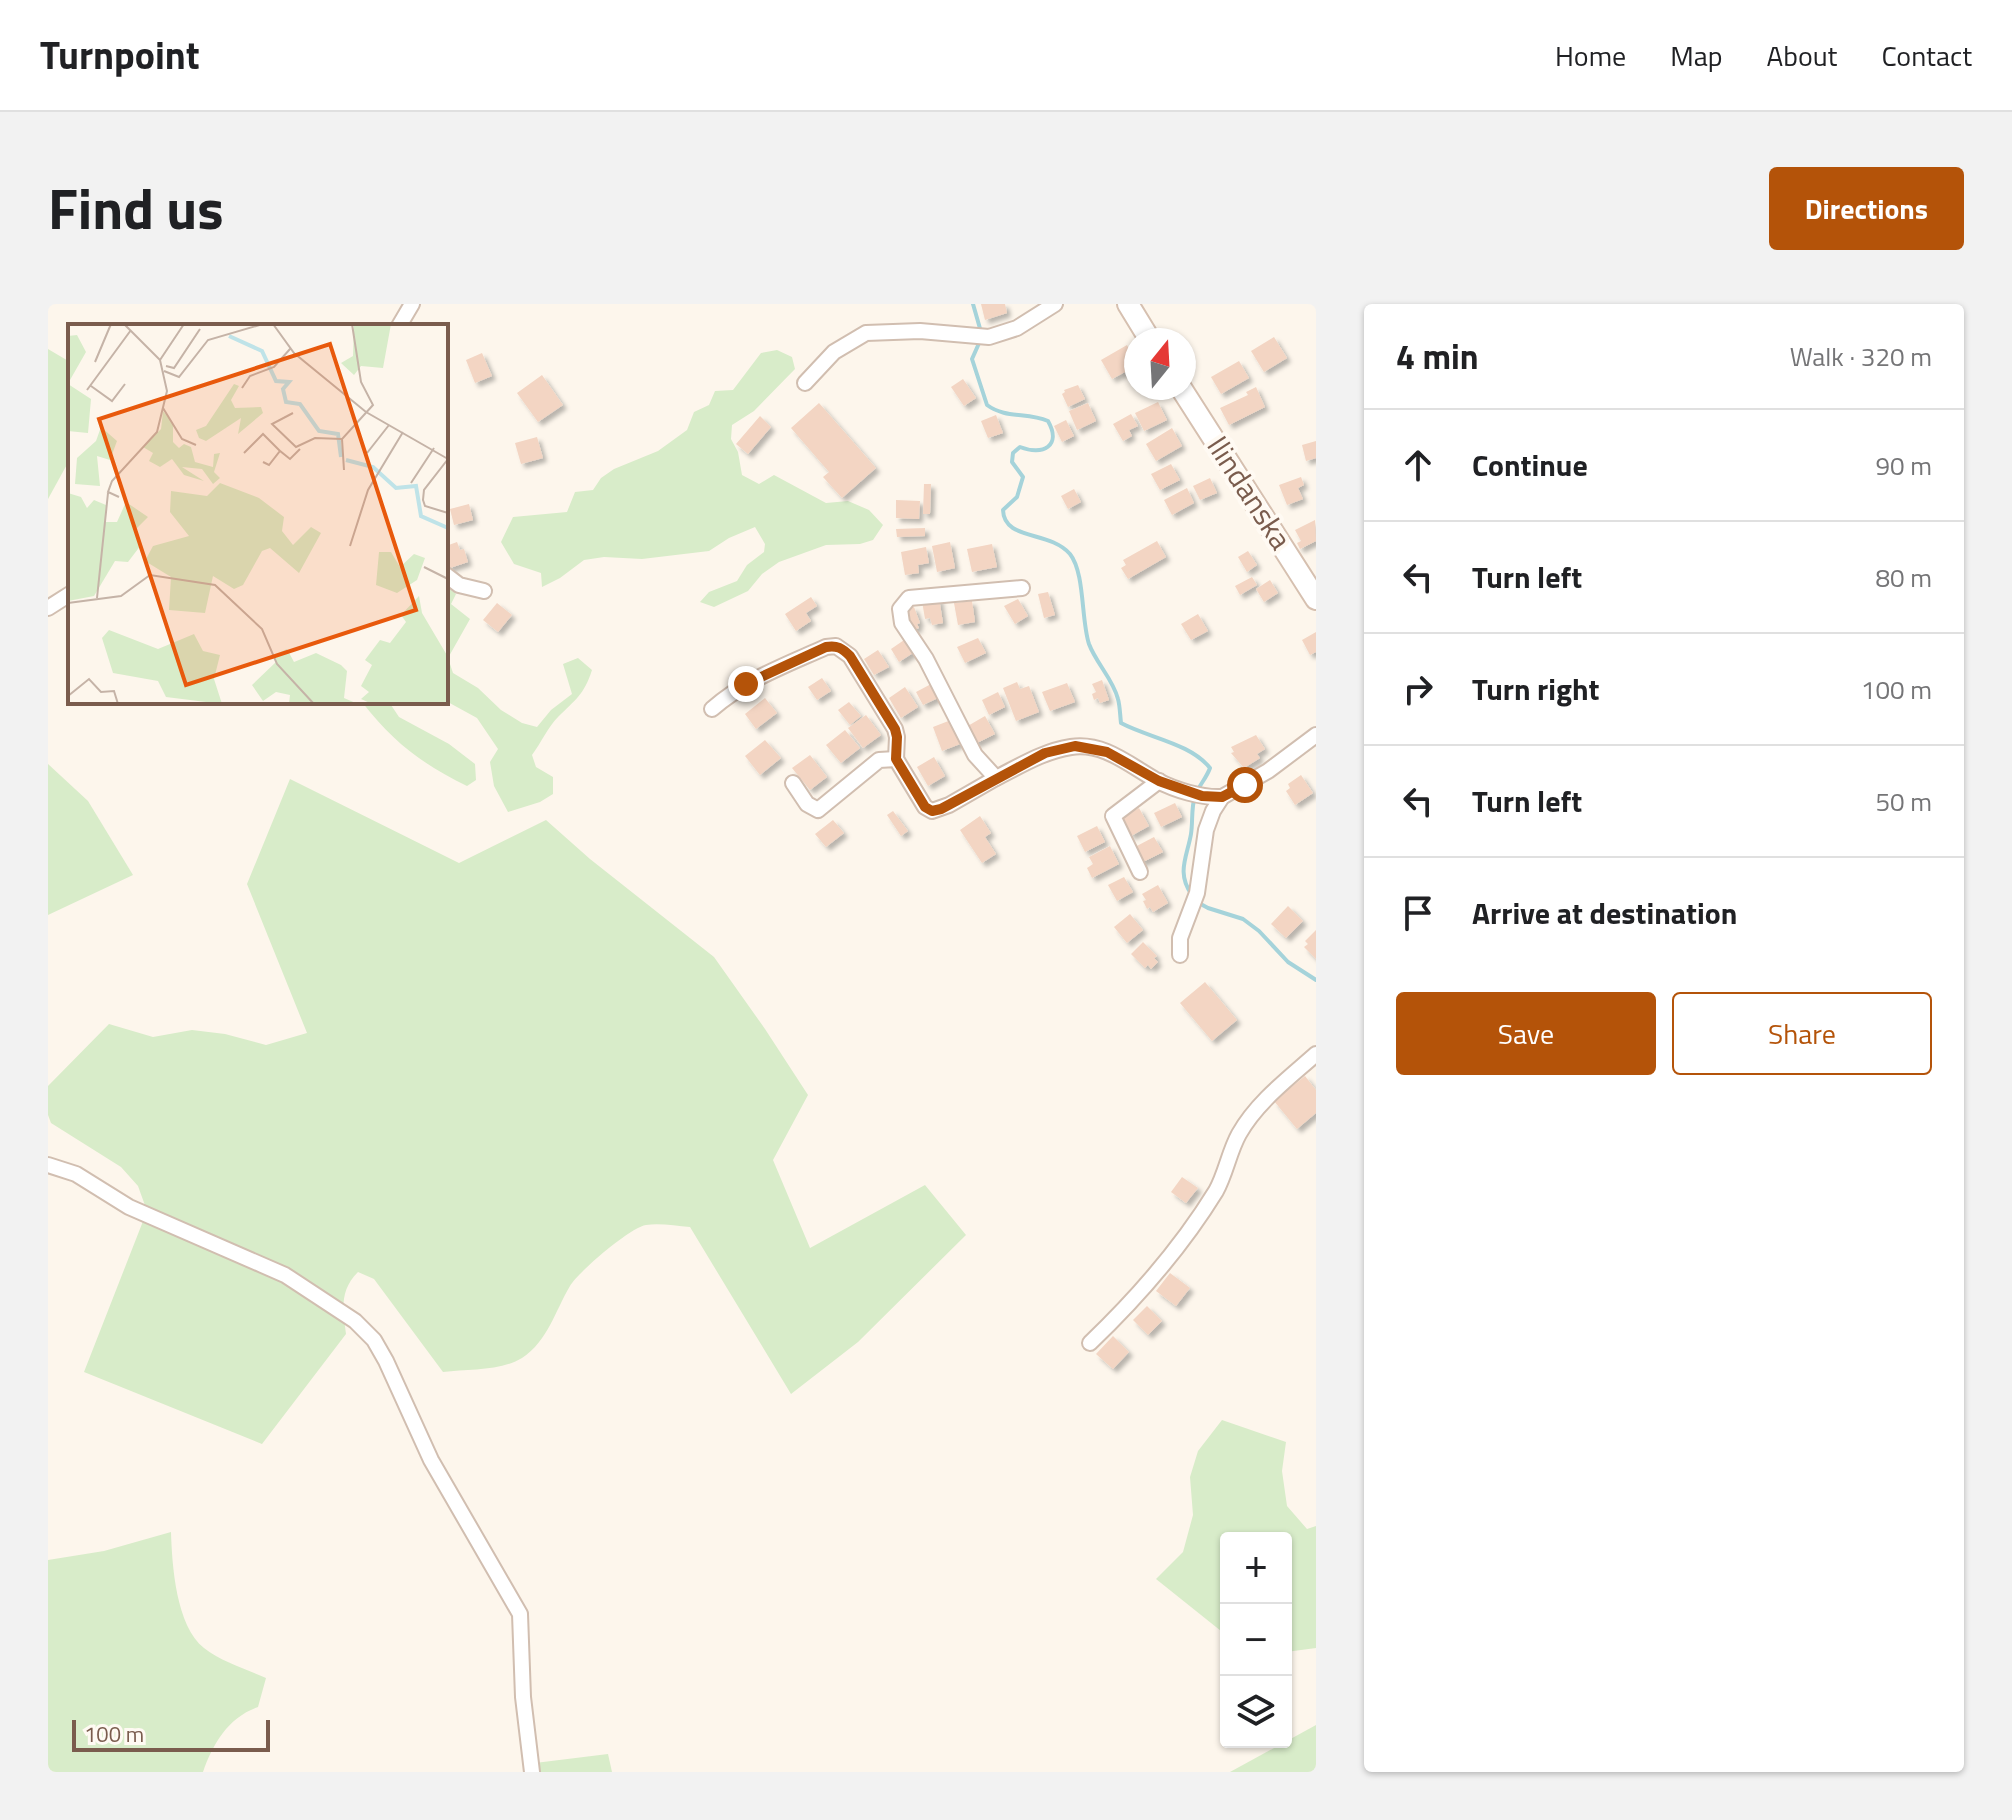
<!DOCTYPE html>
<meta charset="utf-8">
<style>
body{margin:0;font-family:"Titillium Web",sans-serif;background:#f2f2f2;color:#202124}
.controls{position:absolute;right:24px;bottom:24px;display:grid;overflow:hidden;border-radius:8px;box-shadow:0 2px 6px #0004}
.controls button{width:72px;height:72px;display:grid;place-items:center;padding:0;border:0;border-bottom:2px solid #e0e0e0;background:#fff;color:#202124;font:40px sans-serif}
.compass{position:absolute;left:1076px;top:24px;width:72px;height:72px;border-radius:50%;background:#fff;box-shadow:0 2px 6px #0004;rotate:18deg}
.scale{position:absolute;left:24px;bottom:20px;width:198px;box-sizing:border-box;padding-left:8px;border:4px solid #7a5c4d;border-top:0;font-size:22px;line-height:28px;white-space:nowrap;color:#7a5c4d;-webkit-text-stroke:6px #fffaf3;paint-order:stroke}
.stop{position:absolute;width:24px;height:24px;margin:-18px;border:6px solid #b45309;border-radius:50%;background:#fff}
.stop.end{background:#b45309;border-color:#fff;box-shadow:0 2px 8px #0008}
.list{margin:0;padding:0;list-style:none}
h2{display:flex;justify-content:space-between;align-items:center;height:104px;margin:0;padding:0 32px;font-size:34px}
h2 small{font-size:26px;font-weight:400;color:#757577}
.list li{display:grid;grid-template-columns:52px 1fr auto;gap:24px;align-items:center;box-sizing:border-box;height:112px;padding:0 32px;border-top:2px solid #e0e0e0}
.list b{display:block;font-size:30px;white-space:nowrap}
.list em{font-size:26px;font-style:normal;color:#757577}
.actions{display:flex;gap:16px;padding:24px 32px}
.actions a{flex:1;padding:18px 0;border:2px solid #b45309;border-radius:8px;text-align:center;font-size:28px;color:#b45309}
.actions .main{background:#b45309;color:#fff}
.icon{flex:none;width:44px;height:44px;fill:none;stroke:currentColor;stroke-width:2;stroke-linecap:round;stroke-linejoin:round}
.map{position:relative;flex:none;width:1268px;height:1468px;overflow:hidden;border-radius:8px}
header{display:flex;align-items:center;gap:48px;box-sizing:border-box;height:112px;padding:0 40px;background:#fff;border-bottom:2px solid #e0e0e0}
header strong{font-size:38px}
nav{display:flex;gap:44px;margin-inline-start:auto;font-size:28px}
.intro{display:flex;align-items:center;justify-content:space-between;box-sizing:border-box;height:192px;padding:0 48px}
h1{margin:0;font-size:56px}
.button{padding:20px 36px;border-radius:8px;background:#b45309;color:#fff;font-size:28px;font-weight:700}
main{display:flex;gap:48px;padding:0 48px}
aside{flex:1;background:#fff;border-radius:8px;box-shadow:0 2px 6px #0004}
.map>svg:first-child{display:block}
</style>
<header>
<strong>Turnpoint</strong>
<nav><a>Home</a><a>Map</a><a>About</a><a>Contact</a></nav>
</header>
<div class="intro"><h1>Find us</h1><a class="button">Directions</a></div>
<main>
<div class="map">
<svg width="1268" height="1468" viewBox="0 0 1268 1468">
<defs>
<filter id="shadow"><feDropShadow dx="4" dy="4" stdDeviation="2" flood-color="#0004"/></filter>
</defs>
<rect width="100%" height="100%" fill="#fdf6ec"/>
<g fill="#d8ecc9">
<path d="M 0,45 L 22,58 L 22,155 L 0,195 Z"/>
<path d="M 729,46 L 744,53 L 747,65 L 706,107 L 684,121 L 683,135 L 690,148 L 694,171 L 711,180 L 726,171 L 778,199 L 800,197 L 821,206 L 835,221 L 825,236 L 812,240 L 778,241 L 731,258 L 714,270 L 700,287 L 666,303 L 652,298 L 661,288 L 689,277 L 699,261 L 716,248 L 717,240 L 707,223 L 681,234 L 661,247 L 594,255 L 556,253 L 536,256 L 512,274 L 494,283 L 493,269 L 466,260 L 453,238 L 465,213 L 519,208 L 527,188 L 545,186 L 553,174 L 566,165 L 610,147 L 639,126 L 646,108 L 661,101 L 667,87 L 685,86 L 713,49 Z"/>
<path d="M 398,282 L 408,290 L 403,300 L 422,315 L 400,354 L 405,369 L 430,384 L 453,406 L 474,419 L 489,423 L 503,406 L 524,390 L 515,360 L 530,354 L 544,366 C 536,391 527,396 510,413 C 500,423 493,439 484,451 L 488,463 L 505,473 L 505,490 L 492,498 L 460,508 L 446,482 L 442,458 L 450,445 L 429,414 L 398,397 Z"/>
<path d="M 314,398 L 341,398 L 351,413 L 401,440 L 427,460 L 428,476 L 419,482 C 374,460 345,438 314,398 Z"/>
<path d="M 0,460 L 40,497 L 85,571 L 0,611 Z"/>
<path d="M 242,475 L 411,559 L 498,516 L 542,555 L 666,653 L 717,725 L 760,791 L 725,856 L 762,944 L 877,881 L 918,931 L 810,1038 L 743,1090 L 642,923 C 628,922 612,919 598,921 C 583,923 530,968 522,982 C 507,1007 500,1037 474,1054 C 453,1067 420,1065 395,1068 L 326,975 L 310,968 C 291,987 295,1006 298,1030 L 214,1140 L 36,1068 L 99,907 L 90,882 L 73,863 L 3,819 L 0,811 L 0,782 L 61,720 L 105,733 L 144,726 L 177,730 L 218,741 L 259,729 L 199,580 Z"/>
<path d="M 1174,1116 L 1238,1138 L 1234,1167 L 1239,1202 L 1259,1225 L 1268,1222 L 1268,1344 L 1238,1348 L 1238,1234 L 1178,1234 L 1178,1331 L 1108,1275 L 1135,1248 L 1145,1211 L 1142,1173 L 1150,1147 Z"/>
<path d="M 123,1228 C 124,1261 128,1322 156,1344 C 174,1358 198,1365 218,1374 L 210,1403 C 181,1413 165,1439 155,1468 L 0,1468 L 0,1256 L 56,1247 Z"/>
<path d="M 1268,1421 L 1268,1468 L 1182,1468 Z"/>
<path d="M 560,1450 L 564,1468 L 487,1468 L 487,1459 Z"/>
</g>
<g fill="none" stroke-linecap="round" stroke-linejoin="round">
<g stroke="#a5d3da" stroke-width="4">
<path d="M 925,0 L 933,28"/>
<path d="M 932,37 L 924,55 L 939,101 C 958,115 979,108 1000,117 C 1014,142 995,152 972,143 L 965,149 L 964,158 L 975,173 L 969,193 L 955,206 C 956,237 1001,226 1022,250 C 1037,269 1033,316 1041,340 C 1048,359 1065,375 1070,395 C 1072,402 1072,411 1073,419 C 1101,434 1142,439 1162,464 C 1158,475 1151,481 1147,492 C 1143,504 1145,517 1143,530 C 1139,553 1128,569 1144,591"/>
<path d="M 1149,598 L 1160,604 L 1195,615 L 1211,627 L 1240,658 L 1268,676"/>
</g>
</g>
<g fill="#f3d5c3" filter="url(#shadow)">
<path d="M 933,0 L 957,0 L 959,9 L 937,16 Z"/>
<path d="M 1226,33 L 1239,54 L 1216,68 L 1203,47 Z"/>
<path d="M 1079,41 L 1088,62 L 1064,75 L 1053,56 Z"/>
<path d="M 434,49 L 444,72 L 427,79 L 418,56 Z"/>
<path d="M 1191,57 L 1201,74 L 1173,90 L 1163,73 Z"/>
<path d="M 494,71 L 515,101 L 490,118 L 469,89 Z"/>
<path d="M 915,75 L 928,94 L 916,102 L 903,83 Z"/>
<path d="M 1030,81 L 1037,95 L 1020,103 L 1014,90 L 1017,88 L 1016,86 Z"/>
<path d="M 1208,83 L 1217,103 L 1181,121 L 1172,104 L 1200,91 L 1198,88 Z"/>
<path d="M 1110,98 L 1119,116 L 1096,127 L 1087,109 Z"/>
<path d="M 771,99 L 828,164 L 794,194 L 775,173 L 781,168 L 743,124 Z"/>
<path d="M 1040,99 L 1048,117 L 1029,126 L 1021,107 Z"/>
<path d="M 1083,110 L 1090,122 L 1081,126 L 1084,132 L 1075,137 L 1065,120 Z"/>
<path d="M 948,111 L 955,129 L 940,134 L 933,117 Z"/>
<path d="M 712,112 L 723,123 L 700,150 L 688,140 Z"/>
<path d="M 1018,116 L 1026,132 L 1014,138 L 1006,122 Z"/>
<path d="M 1124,124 L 1134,142 L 1108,157 L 1098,140 Z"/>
<path d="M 489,133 L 495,154 L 473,160 L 467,139 Z"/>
<path d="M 1268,137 L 1268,154 L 1258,157 L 1254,141 Z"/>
<path d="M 1123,160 L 1132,176 L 1112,186 L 1103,170 Z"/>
<path d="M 1253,173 L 1256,181 L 1250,184 L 1255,195 L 1239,201 L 1231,181 Z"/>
<path d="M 1162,174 L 1169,189 L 1152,196 L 1145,182 Z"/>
<path d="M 876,180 L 883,180 L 882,210 L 875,210 Z"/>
<path d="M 1139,184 L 1146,199 L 1124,211 L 1116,196 Z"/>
<path d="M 1026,185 L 1033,198 L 1020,205 L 1013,192 Z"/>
<path d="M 848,196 L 872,197 L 871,215 L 848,214 Z"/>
<path d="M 421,200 L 425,216 L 406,221 L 402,205 Z"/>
<path d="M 1267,216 L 1268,237 L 1252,245 L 1249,239 L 1253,237 L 1247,226 Z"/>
<path d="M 877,224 L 877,232 L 849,233 L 848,225 Z"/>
<path d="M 1109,237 L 1118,253 L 1080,275 L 1073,264 L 1078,261 L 1075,256 Z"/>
<path d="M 409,238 L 412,246 L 416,245 L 420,258 L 399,265 L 398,242 Z"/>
<path d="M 902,238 L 907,264 L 889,268 L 884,242 Z"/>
<path d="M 944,240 L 949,263 L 924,268 L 919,245 Z"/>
<path d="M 878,243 L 881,259 L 870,261 L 871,269 L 857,271 L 853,248 Z"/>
<path d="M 1200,247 L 1209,261 L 1199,268 L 1190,253 Z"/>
<path d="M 1204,273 L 1209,281 L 1192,291 L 1187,282 Z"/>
<path d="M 1222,276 L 1230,289 L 1216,298 L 1208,285 Z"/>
<path d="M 1000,288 L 1007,311 L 996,314 L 990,290 Z"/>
<path d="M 763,293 L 769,302 L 758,309 L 763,317 L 748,327 L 737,310 Z"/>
<path d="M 891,294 L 895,319 L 884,321 L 882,314 L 877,315 L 874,297 Z"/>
<path d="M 970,295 L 980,312 L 967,320 L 956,302 Z"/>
<path d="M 924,297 L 927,318 L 910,321 L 906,299 Z"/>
<path d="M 449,299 L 464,311 L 450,328 L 435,316 Z"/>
<path d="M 866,303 L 872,319 L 869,320 L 871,324 L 864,326 L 857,305 Z"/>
<path d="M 1150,310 L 1160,327 L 1143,336 L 1133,320 Z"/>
<path d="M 1268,328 L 1268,348 L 1262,351 L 1254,336 Z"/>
<path d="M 859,334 L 868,347 L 851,358 L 843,345 Z"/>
<path d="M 930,334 L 938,349 L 917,359 L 909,343 Z"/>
<path d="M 830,346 L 841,363 L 826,371 L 816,355 Z"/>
<path d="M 774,374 L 783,387 L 769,396 L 760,383 Z"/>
<path d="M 1054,376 L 1061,396 L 1052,399 L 1050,394 L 1046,396 L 1044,390 L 1048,388 L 1044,380 Z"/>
<path d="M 969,378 L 972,385 L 981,382 L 991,408 L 968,417 L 955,384 Z"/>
<path d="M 885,379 L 892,393 L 875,401 L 868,388 Z"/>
<path d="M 1019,379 L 1027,398 L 1002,407 L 994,388 Z"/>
<path d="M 857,383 L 870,403 L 853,414 L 841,394 Z"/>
<path d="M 950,388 L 957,403 L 941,411 L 934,396 Z"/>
<path d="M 717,394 L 729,409 L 708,425 L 697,410 Z"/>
<path d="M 801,398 L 813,412 L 802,421 L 790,406 Z"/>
<path d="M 818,411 L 833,431 L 815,444 L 800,424 Z"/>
<path d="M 937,412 L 947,430 L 927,440 L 918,423 Z"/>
<path d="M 903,416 L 912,440 L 894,447 L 885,423 Z"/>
<path d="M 797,426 L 812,444 L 793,459 L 778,441 Z"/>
<path d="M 1208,431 L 1217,445 L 1209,450 L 1212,454 L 1196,464 L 1183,449 L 1186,448 L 1183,443 Z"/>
<path d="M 717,436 L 733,454 L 712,471 L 697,452 Z"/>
<path d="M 762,451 L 779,473 L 762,486 L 744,464 Z"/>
<path d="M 886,453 L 897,472 L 880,482 L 869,463 Z"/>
<path d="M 1253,471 L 1265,489 L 1247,501 L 1238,487 L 1242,484 L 1240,480 Z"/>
<path d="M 1127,499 L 1134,513 L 1113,523 L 1106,509 Z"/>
<path d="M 1091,504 L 1101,522 L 1083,532 L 1073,514 Z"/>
<path d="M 845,507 L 860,527 L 853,532 L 839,511 Z"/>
<path d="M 932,512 L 943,529 L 937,533 L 948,550 L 934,559 L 912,526 Z"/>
<path d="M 785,516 L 796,529 L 778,543 L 767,530 Z"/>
<path d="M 1049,522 L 1057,538 L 1037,548 L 1029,532 Z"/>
<path d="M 1106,533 L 1115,548 L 1093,559 L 1085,544 Z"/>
<path d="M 1062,542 L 1071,560 L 1044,574 L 1039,564 L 1045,560 L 1041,553 Z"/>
<path d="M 1076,573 L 1085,588 L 1069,597 L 1060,581 Z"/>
<path d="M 1110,581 L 1120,599 L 1105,608 L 1102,603 L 1099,605 L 1095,597 L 1098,596 L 1094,590 Z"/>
<path d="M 1240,602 L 1255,617 L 1238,634 L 1223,620 Z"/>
<path d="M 1082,610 L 1095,626 L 1079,639 L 1066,623 Z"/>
<path d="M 1268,626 L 1268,655 L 1256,643 L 1260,640 L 1257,637 Z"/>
<path d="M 1095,638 L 1109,652 L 1106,654 L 1110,658 L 1103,665 L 1100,661 L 1097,664 L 1083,650 Z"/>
<path d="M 1157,678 L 1189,716 L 1164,737 L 1132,699 Z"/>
<path d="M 1257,772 L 1268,786 L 1268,809 L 1249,825 L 1226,797 Z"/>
<path d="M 1134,873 L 1150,884 L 1138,899 L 1123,888 Z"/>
<path d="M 1122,969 L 1142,984 L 1128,1002 L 1108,987 Z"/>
<path d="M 1099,1002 L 1114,1017 L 1100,1031 L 1085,1016 Z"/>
<path d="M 1065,1032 L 1081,1048 L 1065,1065 L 1048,1050 Z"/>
</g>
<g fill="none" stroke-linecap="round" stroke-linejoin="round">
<g stroke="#d1beb0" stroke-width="18">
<g id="street">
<path d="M 351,22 L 364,0"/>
<path d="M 757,79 L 786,48 L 818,29 L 872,27 L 941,33 L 969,24 L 1007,0"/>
<path d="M 398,271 L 411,281 L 436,287"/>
<path d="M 974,284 L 861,294 L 852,305 L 854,319 L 878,355 L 927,451 L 948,474 C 972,462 996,447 1023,443 C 1056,438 1081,461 1108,476 C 1127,486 1153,494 1174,493"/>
<path d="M 0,304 L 22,290"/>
<path d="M 664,405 C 697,376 738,361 778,343 L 788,342 L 802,352 L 847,425 L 849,433 L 848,455"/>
<path d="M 745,479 L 759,500 L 770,506 L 831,456 L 848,455 L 877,503 L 884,507 L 901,501 L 948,474"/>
<path d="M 1092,568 L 1065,512 L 1111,477"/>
<path d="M 1132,651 L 1132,634 L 1149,589 L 1158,526 L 1165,507 L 1174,493 L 1220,467 L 1268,431"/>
<path d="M 0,861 L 28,870 L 81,903 L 237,971 L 307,1017 L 326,1036 L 338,1057 L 383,1156 L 472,1310 L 475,1393 L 484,1468"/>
<path d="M 1042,1039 C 1090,993 1133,944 1168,887 C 1178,869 1181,848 1191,830 C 1209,798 1241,774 1268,750"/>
</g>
</g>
<g stroke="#d6c0b0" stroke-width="24">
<g id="secondary">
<path d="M 1080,0 L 1102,36"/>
<path d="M 1133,84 L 1268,295"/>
</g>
</g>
<use href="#street" stroke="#fff" stroke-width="14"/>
<use href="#secondary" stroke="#fff" stroke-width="20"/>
</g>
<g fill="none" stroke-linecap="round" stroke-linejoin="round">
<path stroke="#b45309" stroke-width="10" d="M 698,380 L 778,343 C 789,341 794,344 802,352 L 847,425 L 849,433 L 848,455 L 877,503 L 884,507 L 893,505 L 997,449 L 1027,442 L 1059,448 L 1111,477 L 1154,492 L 1174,493 L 1197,481"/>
</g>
<g text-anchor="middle" stroke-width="8" stroke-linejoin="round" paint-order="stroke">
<g font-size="30" fill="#7a5c4d" stroke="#fffaf3">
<text transform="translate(1201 189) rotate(57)" y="10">Ilindanska</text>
</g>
</g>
<g transform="translate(20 20)">
<rect width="380" height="380" fill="#fdf6ec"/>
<path d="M 286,0 L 323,0 L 315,44 L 293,42 L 286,51 L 273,39 L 285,32 ZM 9,11 L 18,28 L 2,56 L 0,12 ZM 0,60 L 23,75 L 20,109 L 0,107 ZM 166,60 L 171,62 L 163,76 L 167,84 L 193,83 L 195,89 L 170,110 L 173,94 L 138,117 L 131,114 L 128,106 L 138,102 ZM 95,87 L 105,99 L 105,118 L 111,124 L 116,120 L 123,123 L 127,138 L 145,143 L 146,130 L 152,129 L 146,148 L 152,154 L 145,160 L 134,145 L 114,143 L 136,157 L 116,151 L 104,135 L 92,143 L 81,137 L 85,129 L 75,123 L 93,105 ZM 33,103 L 49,117 L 42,136 L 29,132 L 32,162 L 7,160 L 9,134 L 28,117 ZM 152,159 L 191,174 L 216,193 L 214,207 L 225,221 L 243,203 L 253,209 L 231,249 L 202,224 L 194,227 L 175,261 L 166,265 L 145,252 L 137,289 L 101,286 L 103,253 L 77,237 L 85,222 L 121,212 L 102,188 L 103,167 L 139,172 ZM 0,169 L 13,173 L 19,184 L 26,176 L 38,181 L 37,198 L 49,198 L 58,178 L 80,193 L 66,207 L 73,221 L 60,238 L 47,237 L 26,272 L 0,277 ZM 311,228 L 323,228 L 332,243 L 346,230 L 357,234 L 349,256 L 329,269 L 308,261 ZM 351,272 L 354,289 L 380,333 L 380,380 L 304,380 L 293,375 L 301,368 L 293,362 L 304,341 L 297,336 L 312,316 L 322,319 L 338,298 L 333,291 ZM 41,306 L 90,325 L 126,310 L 135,327 L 152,331 L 146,355 L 154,380 L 98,373 L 90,357 L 45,349 L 34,314 ZM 219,325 L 226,338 L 248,329 L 273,341 L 279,347 L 276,374 L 290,380 L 221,380 L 222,371 L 208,368 L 195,377 L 184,361 L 208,338 L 206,331 Z" fill="#d8ecc9"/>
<path fill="none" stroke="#bfe3e8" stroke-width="4" d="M 161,12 L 194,27 L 208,57 L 221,58 L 215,65 L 218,78 L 232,80 L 251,107 L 270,110 L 273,133M 278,136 L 305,143 L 328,164 L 348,162 L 353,192 L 380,204"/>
<path fill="none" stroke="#c5b3a7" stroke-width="2" d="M 205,0 L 226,29 L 298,88 L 380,135M 92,36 L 116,0M 27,38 L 43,0M 98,42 L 106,44 L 132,5M 96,47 L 111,53 L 140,16 L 195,0M 23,62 L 44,77 L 57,60M 174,64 L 182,52 L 206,43 L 222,25M 19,66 L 63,6M 95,84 L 114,115 L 128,121M 225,89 L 204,100 L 228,123 L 247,114 L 274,115M 176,129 L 195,110 L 212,127M 299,129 L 321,101M 380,135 L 356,166 L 355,176 L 357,182 L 380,189M 195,138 L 201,141 L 212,127 L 222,135 L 232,125M 276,146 L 274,115 L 305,81 L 293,58 L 284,0M 343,159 L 366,124M 51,173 L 40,168 L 44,157 L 89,108 L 99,67 L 92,36 L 56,0M 282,222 L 300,166 L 335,108M 356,243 L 380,255M 29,274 L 40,169M 0,279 L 53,272 L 82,251 L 147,261 L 194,305 L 209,340 L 246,380M 0,372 L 21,355 L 33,368 L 46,367 L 50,380"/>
<path fill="#e8590c" fill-opacity="0.15" stroke="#e8590c" stroke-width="4" d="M 262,20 L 348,286 L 118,361 L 31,95 Z"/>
<rect width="380" height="380" fill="none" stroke="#7a5c4d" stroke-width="4"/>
</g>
</svg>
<div class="controls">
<button>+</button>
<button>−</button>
<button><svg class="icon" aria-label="layers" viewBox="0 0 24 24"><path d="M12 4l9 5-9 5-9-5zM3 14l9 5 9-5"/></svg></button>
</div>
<svg class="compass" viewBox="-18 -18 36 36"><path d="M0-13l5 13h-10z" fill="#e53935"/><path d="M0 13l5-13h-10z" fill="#757577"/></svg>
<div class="scale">100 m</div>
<div class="stop" style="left:1197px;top:481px"></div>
<div class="stop end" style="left:698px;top:380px"></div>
</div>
<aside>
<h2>4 min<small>Walk · 320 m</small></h2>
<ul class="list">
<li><svg class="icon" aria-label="ahead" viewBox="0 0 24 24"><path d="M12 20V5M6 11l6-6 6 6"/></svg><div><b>Continue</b></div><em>90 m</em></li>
<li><svg class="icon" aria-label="left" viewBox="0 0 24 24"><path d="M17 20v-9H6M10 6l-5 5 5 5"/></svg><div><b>Turn left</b></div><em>80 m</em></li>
<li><svg class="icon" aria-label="right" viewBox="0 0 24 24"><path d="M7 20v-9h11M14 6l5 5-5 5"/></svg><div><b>Turn right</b></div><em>100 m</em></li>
<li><svg class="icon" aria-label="left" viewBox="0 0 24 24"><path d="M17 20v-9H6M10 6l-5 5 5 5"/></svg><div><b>Turn left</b></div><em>50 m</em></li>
<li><svg class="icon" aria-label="arrive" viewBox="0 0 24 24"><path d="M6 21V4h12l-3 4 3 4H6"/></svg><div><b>Arrive at destination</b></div></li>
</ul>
<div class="actions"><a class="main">Save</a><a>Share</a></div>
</aside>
</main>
